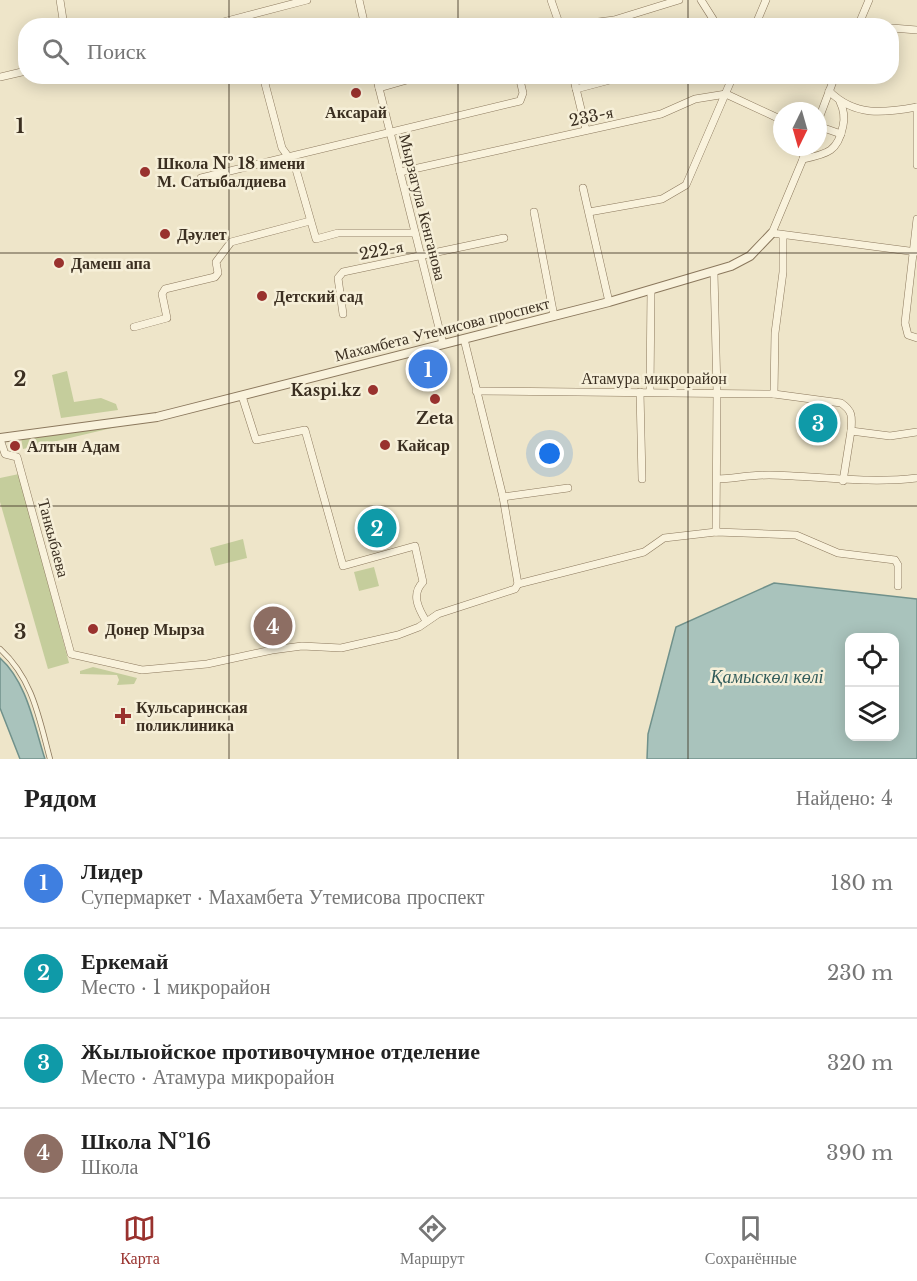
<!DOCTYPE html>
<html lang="ru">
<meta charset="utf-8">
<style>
body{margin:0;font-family:"Libre Baskerville",serif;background:#f2f2f2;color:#222}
.controls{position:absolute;right:18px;bottom:18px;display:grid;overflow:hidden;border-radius:12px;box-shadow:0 3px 15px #0003}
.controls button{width:54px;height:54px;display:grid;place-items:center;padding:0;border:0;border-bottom:2px solid #e0e0e0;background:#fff;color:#222;font:30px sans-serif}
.compass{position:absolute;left:773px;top:102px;width:54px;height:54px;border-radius:50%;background:#fff;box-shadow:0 3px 15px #0003;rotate:185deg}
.you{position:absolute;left:550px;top:454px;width:21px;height:21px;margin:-15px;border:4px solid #fff;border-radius:50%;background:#1a73e8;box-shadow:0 0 0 9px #1a73e833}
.badge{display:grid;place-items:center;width:39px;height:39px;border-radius:50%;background:#99322e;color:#fff;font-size:20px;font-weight:700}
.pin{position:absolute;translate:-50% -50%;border:3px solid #fff;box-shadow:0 2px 6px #0006}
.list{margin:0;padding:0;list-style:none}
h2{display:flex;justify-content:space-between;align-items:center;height:78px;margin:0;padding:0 24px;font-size:26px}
h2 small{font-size:20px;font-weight:400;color:#767676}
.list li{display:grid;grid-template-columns:39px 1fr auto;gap:18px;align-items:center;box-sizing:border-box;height:90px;padding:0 24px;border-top:2px solid #e0e0e0}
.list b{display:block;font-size:22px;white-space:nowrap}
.list p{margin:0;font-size:20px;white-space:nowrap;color:#767676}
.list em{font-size:20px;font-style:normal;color:#767676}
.icon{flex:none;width:33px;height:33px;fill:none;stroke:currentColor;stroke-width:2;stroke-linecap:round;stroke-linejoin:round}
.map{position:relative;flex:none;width:917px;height:759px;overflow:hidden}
.search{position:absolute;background:#fff;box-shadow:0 3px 15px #0003;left:18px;right:18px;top:18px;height:66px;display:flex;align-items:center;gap:15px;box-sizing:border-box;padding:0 21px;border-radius:24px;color:#767676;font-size:22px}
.sheet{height:438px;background:#fff}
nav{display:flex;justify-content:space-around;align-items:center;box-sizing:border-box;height:84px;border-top:2px solid #e0e0e0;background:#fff;font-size:16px;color:#767676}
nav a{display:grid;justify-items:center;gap:3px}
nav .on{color:#99322e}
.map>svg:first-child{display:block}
</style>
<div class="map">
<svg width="917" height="759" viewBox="0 0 917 759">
<rect width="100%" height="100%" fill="#eee5c9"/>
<g fill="#c5cd9c">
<path d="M 67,371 L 74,402 L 101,398 L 116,404 L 118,410 L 61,418 L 52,375 Z"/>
<path d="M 133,423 L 23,449 L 21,438 Z"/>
<path d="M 19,474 L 69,663 L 48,669 L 0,502 L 0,478 Z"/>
<path d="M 243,539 L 247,558 L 215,566 L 210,548 Z"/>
<path d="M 374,567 L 379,586 L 359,591 L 354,572 Z"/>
<path d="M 93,667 L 137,678 L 134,684 L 117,685 L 119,680 L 117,675 L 80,674 L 80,671 Z"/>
</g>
<g fill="#a9c3bc" stroke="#70918b" stroke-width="1.5" fill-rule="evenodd">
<path d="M 774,583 L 917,599 L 917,759 L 647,759 L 648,734 L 676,627 ZM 850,638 L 894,638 L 894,736 L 850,736 Z"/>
<path d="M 0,658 C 27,682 34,725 45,759 L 20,759 L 0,708 Z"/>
</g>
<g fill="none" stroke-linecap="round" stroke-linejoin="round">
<g stroke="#8b785d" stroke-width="6">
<path id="pedestrian" d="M 0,649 C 33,679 39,718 50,759"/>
</g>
<g stroke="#8b785d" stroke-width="8">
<g id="minor">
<path d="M 60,0 L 64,26"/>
<path d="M 359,0 L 365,26"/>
<path d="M 551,0 L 560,26"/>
<path d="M 701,0 L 713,19 L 713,26"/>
<path d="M 247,16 L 250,26"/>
<path d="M 208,26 L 307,0"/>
<path d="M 567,26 L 614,20 L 679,0"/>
<path d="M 755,26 L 766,0"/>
<path d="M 858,26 L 869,0"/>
<path d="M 892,28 L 917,30"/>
<path d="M 263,76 L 282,148 L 295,166 L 316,239 L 338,233 L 415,233"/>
<path d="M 376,76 L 443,344"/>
<path d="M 573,76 L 586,130"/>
<path d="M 0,77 L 26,71"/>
<path d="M 379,88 L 421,76"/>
<path d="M 576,89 L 625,76"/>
<path d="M 829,91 C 855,117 884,113 917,107"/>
<path d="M 917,107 L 917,165"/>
<path d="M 818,121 L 835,76"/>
<path d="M 818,126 L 841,134"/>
<path d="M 808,147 L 772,233 L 917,252"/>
<path d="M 803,159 C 828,154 838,151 843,126 C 845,117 844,110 840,102"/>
<path d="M 400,172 L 661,114 L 695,99 L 726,94 L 782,120"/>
<path d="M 201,178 L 520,101 L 523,93 L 519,76"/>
<path d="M 583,188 L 609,302"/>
<path d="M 534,212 L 554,316"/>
<path d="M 589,212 L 662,199 L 686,185 L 733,76"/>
<path d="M 917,219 L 905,323 L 908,335 L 917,338"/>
<path d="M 714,273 L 717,392 L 716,532"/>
<path d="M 343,314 L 338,278 L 343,272 L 504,238"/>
<path d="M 134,327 L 167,318 L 162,294 L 165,289 L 215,277 L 218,273 L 216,262 L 231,242 L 310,221"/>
<path d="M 464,339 L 503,497 L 518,584"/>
<path d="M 476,391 L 774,394 L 841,403 C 853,411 852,417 851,431 L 890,436 L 917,432"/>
<path d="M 650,391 L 651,290"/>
<path d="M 640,392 L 642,479"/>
<path d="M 774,394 L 775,333 L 783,272 L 783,235"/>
<path d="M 242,396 L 256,440 L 305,430 L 343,566 L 415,546 L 423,582 C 411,594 418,608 426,621"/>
<path d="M 0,439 L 5,454 L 17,457 L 71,654 L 142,670 L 207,664 L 272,650 L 302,646 L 341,648 L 398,635 L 419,627 L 438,614 L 515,589 L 518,584 L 644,552 L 664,538 L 716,532 L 796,535 L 838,553 L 895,560 L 898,565 L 898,586"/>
<path d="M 718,479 C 735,478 752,475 769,475 C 819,476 867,484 917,478"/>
<path d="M 843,481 L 851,431"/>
<path d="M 503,497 L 568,488"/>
</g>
</g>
<g stroke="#8b785d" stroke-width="10">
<path id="tertiary" d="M 0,438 L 157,417 L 609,302 L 731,266 L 750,256 L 772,233"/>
</g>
<use href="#pedestrian" stroke="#f9f2dc" stroke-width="4.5"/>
<use href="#minor" stroke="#f9f2dc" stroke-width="7"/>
<use href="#tertiary" stroke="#f9f2dc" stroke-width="8"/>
</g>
<path fill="none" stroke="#3b2f21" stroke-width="1.5" stroke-opacity="0.55" d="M 229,0 L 229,26M 458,0 L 458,26M 688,0 L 688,26M 229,76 L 229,759M 458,76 L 458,759M 688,76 L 688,759M 0,253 L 917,253M 0,506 L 917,506"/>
<g fill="#99322e" stroke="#f6efd8" stroke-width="2">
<circle cx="356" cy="93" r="6"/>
<circle cx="145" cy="172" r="6"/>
<circle cx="165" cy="234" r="6"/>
<circle cx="59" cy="263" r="6"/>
<circle cx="262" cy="296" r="6"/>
<circle cx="373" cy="390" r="6"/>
<circle cx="435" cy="399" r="6"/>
<circle cx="385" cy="445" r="6"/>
<circle cx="15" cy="446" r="6"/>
<circle cx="93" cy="629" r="6"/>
<path d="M120 707h6v6h6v6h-6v6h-6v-6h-6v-6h6z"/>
</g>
<g text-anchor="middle" stroke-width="5" stroke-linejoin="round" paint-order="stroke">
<g font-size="16" font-weight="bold" fill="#3b2f21" stroke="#f6efd8" text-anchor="start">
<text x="356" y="118" text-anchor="middle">Аксарай</text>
<text x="157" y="169">Школа № 18 имени<tspan x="157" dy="18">М. Сатыбалдиева</tspan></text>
<text x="177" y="240">Дәулет</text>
<text x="71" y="269">Дамеш апа</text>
<text x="274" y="302">Детский сад</text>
<text x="361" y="396" text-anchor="end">Kaspi.kz</text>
<text x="435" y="424" text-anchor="middle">Zeta</text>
<text x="397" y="451">Кайсар</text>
<text x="27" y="452">Алтын Адам</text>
<text x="105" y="635">Донер Мырза</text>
<text x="136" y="713">Кульсаринская<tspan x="136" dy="18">поликлиника</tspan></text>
</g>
<g font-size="16" fill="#3b2f21" stroke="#f6efd8">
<text transform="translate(591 116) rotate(-12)" y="6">233-я</text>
<text transform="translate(423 207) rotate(76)" y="6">Мырзагула Кенганова</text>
<text transform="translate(381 250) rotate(-11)" y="6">222-я</text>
<text transform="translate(442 329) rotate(-14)" y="6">Махамбета Утемисова проспект</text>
<text x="654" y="384">Атамура микрорайон</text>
<text transform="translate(54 538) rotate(75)" y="6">Танкыбаева</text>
</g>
<g font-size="18" font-style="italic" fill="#305b5a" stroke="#f6efd8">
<text x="767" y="683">Қамыскөл көлі</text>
</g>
</g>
<g font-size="20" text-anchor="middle" font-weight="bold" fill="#3b2f21" stroke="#f6efd8" stroke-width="5" stroke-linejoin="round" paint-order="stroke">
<text x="20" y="133">1</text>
<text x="20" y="386">2</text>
<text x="20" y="639">3</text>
</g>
</svg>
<div class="controls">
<button><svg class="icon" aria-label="locate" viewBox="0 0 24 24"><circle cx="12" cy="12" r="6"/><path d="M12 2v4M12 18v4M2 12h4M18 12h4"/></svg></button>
<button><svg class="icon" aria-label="layers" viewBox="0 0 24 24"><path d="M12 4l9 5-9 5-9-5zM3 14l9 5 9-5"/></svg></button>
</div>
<svg class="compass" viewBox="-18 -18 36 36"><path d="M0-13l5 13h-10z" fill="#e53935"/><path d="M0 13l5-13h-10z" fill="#767676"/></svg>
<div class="you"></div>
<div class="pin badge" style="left:428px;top:369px;background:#3f7fe0">1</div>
<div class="pin badge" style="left:377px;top:528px;background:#0f9aa8">2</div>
<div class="pin badge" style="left:818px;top:423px;background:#0f9aa8">3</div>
<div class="pin badge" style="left:273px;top:626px;background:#8d6e63">4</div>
<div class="search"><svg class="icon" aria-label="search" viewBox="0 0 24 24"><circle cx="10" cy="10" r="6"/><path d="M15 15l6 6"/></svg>Поиск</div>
</div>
<section class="sheet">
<h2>Рядом<small>Найдено: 4</small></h2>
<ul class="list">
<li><span class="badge" style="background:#3f7fe0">1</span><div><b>Лидер</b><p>Супермаркет · Махамбета Утемисова проспект</p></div><em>180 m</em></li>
<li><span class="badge" style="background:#0f9aa8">2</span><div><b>Еркемай</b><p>Место · 1 микрорайон</p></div><em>230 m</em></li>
<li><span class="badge" style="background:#0f9aa8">3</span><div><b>Жылыойское противочумное отделение</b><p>Место · Атамура микрорайон</p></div><em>320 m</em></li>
<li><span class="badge" style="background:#8d6e63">4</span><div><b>Школа №16</b><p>Школа</p></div><em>390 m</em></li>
</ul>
</section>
<nav>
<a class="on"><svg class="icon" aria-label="map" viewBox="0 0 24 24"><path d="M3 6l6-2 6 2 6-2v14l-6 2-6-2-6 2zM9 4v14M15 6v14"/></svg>Карта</a>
<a><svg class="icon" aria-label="directions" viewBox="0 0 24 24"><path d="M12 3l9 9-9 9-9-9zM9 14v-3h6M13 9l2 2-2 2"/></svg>Маршрут</a>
<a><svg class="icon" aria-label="saved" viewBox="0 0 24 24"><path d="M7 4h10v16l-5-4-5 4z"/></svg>Сохранённые</a>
</nav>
